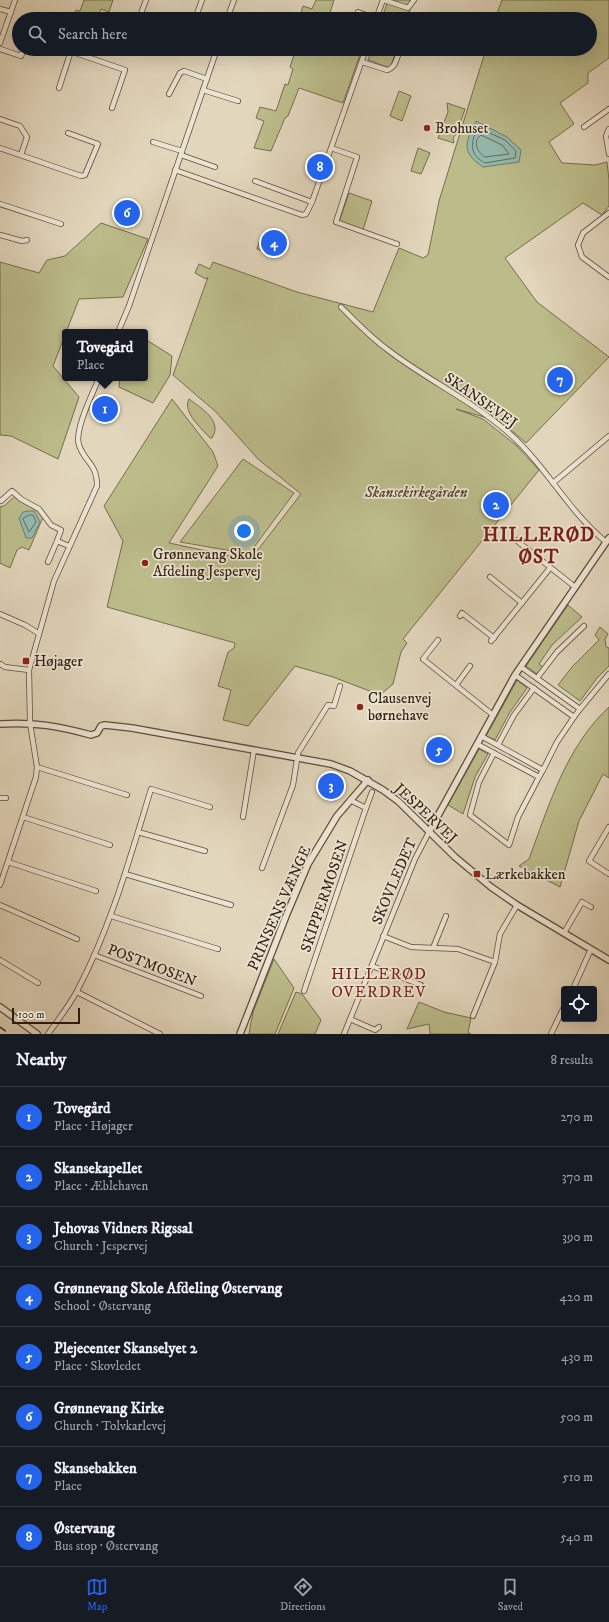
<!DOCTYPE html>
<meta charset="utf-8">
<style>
body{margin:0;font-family:"IM FELL DW Pica",serif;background:#242831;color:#f1f3f6}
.controls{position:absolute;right:12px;bottom:12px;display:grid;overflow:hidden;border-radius:4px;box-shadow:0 4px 16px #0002}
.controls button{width:36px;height:36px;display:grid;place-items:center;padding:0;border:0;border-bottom:1px solid #363941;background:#171b24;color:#f1f3f6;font:20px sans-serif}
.scale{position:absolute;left:12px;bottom:10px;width:68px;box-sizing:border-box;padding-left:4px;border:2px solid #301f0f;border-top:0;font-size:11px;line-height:14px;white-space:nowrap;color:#301f0f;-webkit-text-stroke:3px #ece4d3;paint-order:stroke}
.you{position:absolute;left:244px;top:531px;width:14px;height:14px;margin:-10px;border:3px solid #fff;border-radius:50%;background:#1a73e8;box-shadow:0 0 0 6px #1a73e833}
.badge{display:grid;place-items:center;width:26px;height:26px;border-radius:50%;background:#2563eb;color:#fff;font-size:13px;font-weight:700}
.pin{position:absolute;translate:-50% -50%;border:2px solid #fff;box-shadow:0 1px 4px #0006}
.popup{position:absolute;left:62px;top:329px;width:86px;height:52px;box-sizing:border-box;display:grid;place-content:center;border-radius:4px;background:#171b24;filter:drop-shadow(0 1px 3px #0005);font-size:13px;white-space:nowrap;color:#9ea1a6}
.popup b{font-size:15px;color:#f1f3f6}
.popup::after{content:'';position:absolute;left:50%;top:100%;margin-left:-8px;border:8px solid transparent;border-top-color:#171b24}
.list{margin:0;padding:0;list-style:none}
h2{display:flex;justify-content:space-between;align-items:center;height:52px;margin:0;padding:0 16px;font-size:17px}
h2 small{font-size:13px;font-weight:400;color:#9ea1a6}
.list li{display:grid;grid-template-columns:26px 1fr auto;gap:12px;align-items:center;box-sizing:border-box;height:60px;padding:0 16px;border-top:1px solid #363941}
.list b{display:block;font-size:15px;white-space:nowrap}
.list p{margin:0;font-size:13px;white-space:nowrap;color:#9ea1a6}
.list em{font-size:13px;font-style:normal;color:#9ea1a6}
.icon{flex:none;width:22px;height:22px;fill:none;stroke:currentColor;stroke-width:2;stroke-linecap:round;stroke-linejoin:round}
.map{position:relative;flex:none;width:609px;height:1034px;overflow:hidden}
.search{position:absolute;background:#171b24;box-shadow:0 4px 16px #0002;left:12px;right:12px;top:12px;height:44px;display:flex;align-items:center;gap:10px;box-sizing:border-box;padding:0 14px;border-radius:22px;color:#9ea1a6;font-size:15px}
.sheet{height:532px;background:#171b24}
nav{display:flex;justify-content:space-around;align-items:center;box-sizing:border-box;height:56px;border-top:1px solid #363941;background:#171b24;font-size:11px;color:#9ea1a6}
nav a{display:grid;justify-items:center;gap:2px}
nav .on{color:#2563eb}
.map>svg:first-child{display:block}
</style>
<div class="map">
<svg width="609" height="1034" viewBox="0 0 609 1034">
<rect width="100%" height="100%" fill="#e2d6bc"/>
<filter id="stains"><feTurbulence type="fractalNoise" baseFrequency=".005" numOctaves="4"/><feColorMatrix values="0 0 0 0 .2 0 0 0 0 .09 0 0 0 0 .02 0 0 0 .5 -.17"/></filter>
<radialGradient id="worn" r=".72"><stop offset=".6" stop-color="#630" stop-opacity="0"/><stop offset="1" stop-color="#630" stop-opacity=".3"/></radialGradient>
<g fill="#bcbc8b" stroke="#766e4d">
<path d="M 84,0 L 113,0 L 109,12 L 101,9 L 97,19 L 73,19 L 76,10 L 80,11 Z"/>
<path d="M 316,0 L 334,0 L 328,19 L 299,19 L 303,6 L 312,9 Z"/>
<path d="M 388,0 L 413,0 L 407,19 L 382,19 Z"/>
<path d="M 502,0 L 609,0 L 609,58 L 588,73 L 588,83 L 560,103 L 574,124 L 549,142 L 562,163 L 595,165 L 607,162 L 609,180 L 609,206 L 602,215 L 583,203 L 505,258 L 537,302 L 609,357 L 526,443 L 502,422 L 456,409 L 483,419 L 517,446 L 539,470 L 403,639 L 407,643 L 401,652 L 393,684 L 380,695 L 333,677 L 295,666 L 248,726 L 223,720 L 231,690 L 218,686 L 228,652 L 234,648 L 235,643 L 107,607 L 123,541 L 104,506 L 172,399 L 213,452 L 218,466 L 169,543 L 250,560 L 301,494 L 258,459 L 216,412 L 173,375 L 208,277 L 206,279 L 195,273 L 199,264 L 210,269 L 213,262 L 297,292 L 373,312 L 399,248 L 423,258 L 428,255 L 439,201 L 486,49 L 590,49 L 590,19 L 495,19 Z"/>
<path d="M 296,49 L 362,49 L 343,103 L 299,88 L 288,116 L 285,118 L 271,151 L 254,148 L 264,121 L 256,118 L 260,107 L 276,111 L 285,84 L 288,85 L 293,69 L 290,67 Z"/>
<path d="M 372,49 L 397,49 L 390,68 L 368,60 Z"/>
<path d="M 399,91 L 411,96 L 402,121 L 390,116 Z"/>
<path d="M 447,103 L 465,109 L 457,133 L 453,138 L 454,143 L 438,138 L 448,112 Z"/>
<path d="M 418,148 L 430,153 L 421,174 L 411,171 Z"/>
<path d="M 349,193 L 372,201 L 363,230 L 339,222 Z"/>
<path d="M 101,223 L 148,239 L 123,297 L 79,299 L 53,366 L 79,397 L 58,459 L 11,436 L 0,435 L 0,262 L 39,273 L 47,260 L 65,256 Z"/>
<path d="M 260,239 L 281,247 L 278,256 L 257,249 Z"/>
<path d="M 145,339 L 172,356 L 170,375 L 153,403 L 119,387 L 120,378 L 145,378 Z"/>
<path d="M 189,399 C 202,409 223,421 212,438 L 210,438 C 202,429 182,412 189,399 Z"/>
<path d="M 243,459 L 294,493 L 249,554 L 180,542 Z"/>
<path d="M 15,496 C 23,505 36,507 43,517 L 29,550 L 22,547 L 17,550 L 10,568 L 0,563 L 0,507 L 4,506 Z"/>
<path d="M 568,605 L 582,617 L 552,645 L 539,664 L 543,667 L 537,674 L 526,666 Z"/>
<path d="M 600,627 L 608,634 L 605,639 L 606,647 L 609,648 L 609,666 L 597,678 L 580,701 L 558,685 L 572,667 L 599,640 L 595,635 Z"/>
<path d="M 517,680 L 527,688 L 510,712 L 495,740 L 486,736 Z"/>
<path d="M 609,707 L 609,778 L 603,774 L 579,821 L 560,887 L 519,866 L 529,859 C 549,805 566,747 609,707 Z"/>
<path d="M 479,749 L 488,754 L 475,777 L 463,814 L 448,805 Z"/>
<path d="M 274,959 L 294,988 L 275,1034 L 249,1034 L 253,1012 Z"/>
<path d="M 296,992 L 302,994 L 321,1020 L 315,1034 L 278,1034 Z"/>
<path d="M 419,1002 L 444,1012 L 471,1018 L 468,1032 L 471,1034 L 430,1034 L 429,1024 L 407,1029 Z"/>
</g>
<g fill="#95b9ae" stroke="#6d7b6e">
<path d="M 476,121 L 507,137 L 521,150 L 519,162 L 483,167 C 461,152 465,143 476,121 Z"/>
<path d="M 28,511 L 34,511 L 40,522 L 32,538 L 26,538 L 19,518 L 23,512 Z"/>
</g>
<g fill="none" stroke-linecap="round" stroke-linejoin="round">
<g stroke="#626c5e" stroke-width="1">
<path d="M 479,128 L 505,140 L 516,151 L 515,158 L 485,163 C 470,155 470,144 477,129 Z"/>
<path d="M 481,135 L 502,145 L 509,154 L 485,157 C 477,152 472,141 481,135 Z"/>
<path d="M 29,515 L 33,515 L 36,522 L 29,532 L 23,519 Z"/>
</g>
<g stroke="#5c4d3a" stroke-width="6">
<g id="minor">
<path d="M 384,0 L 408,8 L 414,0"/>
<path d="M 0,9 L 11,12"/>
<path d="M 139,19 L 146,0"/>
<path d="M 195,19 L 202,0"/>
<path d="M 227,19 L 234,0"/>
<path d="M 356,19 L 358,12 L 376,19"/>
<path d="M 376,19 L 383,0"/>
<path d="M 0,43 L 15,0"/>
<path d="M 0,49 L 21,56 L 24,49"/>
<path d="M 64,49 L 125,70 L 112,108"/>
<path d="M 362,62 L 387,70 C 396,68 397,57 400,49"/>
<path d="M 59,88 L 71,51"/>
<path d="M 203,90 L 238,101"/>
<path d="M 169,94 L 180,73 L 184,71 L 207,79"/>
<path d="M 0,119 L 20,126 L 27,137 L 21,155"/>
<path d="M 584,127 L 609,109"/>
<path d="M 609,129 L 606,136 L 609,154"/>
<path d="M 153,142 L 182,151"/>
<path d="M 0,148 L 81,176 L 85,175 L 98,144 L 68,133"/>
<path d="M 331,148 L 357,157 L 336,222 L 397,244"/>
<path d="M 181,155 L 215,167"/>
<path d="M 175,170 L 302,215 L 306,214 L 312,202 L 366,49"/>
<path d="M 255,181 L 312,202"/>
<path d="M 0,204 L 61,224"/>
<path d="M 609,213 L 583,233 L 578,245 L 582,257 L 609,277"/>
<path d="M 0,235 L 22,241 L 27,240"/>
<path d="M 341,307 C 356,322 371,338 388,350 C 427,380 473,401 510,434 C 546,466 568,511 606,542"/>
<path d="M 118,332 L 129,306 L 217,49"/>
<path d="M 553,483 L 609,436"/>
<path d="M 1,501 L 12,491 L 21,499 L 39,509 L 51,525 L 61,530 L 57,541"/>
<path d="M 516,540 L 575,587"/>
<path d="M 48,562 L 57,541 L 69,546"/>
<path d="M 490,577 L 522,603"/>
<path d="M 0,614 L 25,625 L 38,633"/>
<path d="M 460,616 L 462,613 L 494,638"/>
<path d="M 438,640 L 423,659 L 493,715"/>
<path d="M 491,641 L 550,568"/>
<path d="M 0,664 L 5,667 L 29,670"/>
<path d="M 515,675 L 574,717 L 580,709 L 521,667"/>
<path d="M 537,678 L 557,652 L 584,626"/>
<path d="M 456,685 L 470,666"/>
<path d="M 580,709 L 609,674"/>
<path d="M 477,744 L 539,777 L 543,770 L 481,736"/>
<path d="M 498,745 L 514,715 L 534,688"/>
<path d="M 494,753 L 479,782 L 470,815 L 509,845 L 518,817 L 539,777"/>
<path d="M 37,767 L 127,795"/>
<path d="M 543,770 L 557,742 L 574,717"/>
<path d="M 0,798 L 6,798"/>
<path d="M 366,808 L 372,792"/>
<path d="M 23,817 L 110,845"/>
<path d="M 243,817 L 254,750"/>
<path d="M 609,827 L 589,861 L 609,874"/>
<path d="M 138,832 L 205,851"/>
<path d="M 8,862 L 96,891"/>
<path d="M 262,868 L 293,785 L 298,753 L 328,705 L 334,706 L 340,686"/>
<path d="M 125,874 L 231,905"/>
<path d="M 0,885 L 36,777 L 37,767 L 30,723 L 29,670 L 54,581 L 97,486 C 97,463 85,463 79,445 C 74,430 93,393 99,378"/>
<path d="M 0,905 L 77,939"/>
<path d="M 111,916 L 218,949"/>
<path d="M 564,933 L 582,902 L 591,907"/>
<path d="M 383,936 L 411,947 L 458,949 L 495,962"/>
<path d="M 433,948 L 446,916"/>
<path d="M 94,955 L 201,996"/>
<path d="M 0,960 L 38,983"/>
<path d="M 372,966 L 421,985"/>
<path d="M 573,989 L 591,949"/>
<path d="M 304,991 L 366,808 L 350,800"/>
<path d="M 77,992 L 160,1034"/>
<path d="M 473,1016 L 495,962 L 500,934 L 517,905"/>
<path d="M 350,1019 L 375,1030 L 379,1027"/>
<path d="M 48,1034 C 58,1020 69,1006 77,991 C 111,927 130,858 151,789 L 210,807"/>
<path d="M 344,1034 L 415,859 L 429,832"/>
<path d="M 551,1034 L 564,1007"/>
</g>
</g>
<g stroke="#5c4d3a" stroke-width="8">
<g id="tertiary">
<path d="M 0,724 C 35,722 58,726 91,735 L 97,733 L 101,726 L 105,725 L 132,728 L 331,764 L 350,771 L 383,790 L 398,801 L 455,857 L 491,887 L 517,905 L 609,960"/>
<path d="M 429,832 L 515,675 L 609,538"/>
<path d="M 0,1007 L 37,1034"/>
<path d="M 240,1034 L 286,916 L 308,864 L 337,816 L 368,780"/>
</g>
</g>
<use href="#minor" stroke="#ece4d3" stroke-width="4.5"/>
<use href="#tertiary" stroke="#ece4d3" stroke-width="5.5"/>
<path stroke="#301f0f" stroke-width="1.5" stroke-dasharray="7 7" stroke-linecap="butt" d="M 0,1027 L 10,1034"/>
</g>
<g fill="#8f2418" stroke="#ece4d3" stroke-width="1.5">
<circle cx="427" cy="128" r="4"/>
<circle cx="145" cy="563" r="4"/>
<rect x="22" y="657" width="8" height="8" rx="2"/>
<circle cx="360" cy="707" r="4"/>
<rect x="473" y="870" width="8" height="8" rx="2"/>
</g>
<g text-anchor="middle" stroke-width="3.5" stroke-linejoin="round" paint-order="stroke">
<g font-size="15" fill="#301f0f" stroke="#ece4d3" text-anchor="start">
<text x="435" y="133">Brohuset</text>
<text x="153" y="559">Grønnevang Skole<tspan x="153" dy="17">Afdeling Jespervej</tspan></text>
<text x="34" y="666">Højager</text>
<text x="368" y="703">Clausenvej<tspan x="368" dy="17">børnehave</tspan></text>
<text x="485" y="879">Lærkebakken</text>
</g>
<g font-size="15" fill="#301f0f" stroke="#ece4d3">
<text transform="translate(481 400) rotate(35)" y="5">SKANSEVEJ</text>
<text transform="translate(426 813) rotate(43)" y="5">JESPERVEJ</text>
<text transform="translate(394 881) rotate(-67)" y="5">SKOVLEDET</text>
<text transform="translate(324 896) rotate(-71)" y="5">SKIPPERMOSEN</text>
<text transform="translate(279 908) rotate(-66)" y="5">PRINSENS VÆNGE</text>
<text transform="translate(152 965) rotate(21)" y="5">POSTMOSEN</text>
</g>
<g font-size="15" font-style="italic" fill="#53462e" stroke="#ece4d3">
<text x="416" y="497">Skansekirkegården</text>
</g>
<g font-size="16" letter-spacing="1" fill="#7a1f14" stroke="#ece4d3">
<text x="379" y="979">HILLERØD<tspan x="379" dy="18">OVERDREV</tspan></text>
</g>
<g font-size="19" font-weight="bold" letter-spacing="1" fill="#7a1f14" stroke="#ece4d3">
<text x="539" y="541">HILLERØD<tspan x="539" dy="22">ØST</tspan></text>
</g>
</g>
<rect width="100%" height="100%" filter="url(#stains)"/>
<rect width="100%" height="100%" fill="url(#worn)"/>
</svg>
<div class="controls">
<button><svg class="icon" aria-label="locate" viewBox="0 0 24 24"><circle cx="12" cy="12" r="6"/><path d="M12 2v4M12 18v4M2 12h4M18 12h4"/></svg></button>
</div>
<div class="scale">100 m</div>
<div class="you"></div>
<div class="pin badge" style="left:105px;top:409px">1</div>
<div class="popup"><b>Tovegård</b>Place</div>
<div class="pin badge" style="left:496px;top:505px">2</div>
<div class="pin badge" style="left:331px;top:786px">3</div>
<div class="pin badge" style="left:274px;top:243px">4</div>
<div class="pin badge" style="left:439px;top:750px">5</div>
<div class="pin badge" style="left:127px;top:213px">6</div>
<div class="pin badge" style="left:560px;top:380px">7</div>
<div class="pin badge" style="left:320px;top:167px">8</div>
<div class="search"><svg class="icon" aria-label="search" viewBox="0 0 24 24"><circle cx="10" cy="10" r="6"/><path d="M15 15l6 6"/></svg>Search here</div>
</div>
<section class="sheet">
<h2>Nearby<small>8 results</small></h2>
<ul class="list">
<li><span class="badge">1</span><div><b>Tovegård</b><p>Place · Højager</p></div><em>270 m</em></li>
<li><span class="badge">2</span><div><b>Skansekapellet</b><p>Place · Æblehaven</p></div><em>370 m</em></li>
<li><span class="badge">3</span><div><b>Jehovas Vidners Rigssal</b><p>Church · Jespervej</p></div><em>390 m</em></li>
<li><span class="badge">4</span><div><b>Grønnevang Skole Afdeling Østervang</b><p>School · Østervang</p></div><em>420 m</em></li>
<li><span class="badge">5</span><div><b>Plejecenter Skanselyet 2</b><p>Place · Skovledet</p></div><em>430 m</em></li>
<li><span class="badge">6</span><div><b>Grønnevang Kirke</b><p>Church · Tolvkarlevej</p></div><em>500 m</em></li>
<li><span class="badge">7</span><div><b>Skansebakken</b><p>Place</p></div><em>510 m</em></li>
<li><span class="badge">8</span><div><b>Østervang</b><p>Bus stop · Østervang</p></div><em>540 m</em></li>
</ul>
</section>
<nav>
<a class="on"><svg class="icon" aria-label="map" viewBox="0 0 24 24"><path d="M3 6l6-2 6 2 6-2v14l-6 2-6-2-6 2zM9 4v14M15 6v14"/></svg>Map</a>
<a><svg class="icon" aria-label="directions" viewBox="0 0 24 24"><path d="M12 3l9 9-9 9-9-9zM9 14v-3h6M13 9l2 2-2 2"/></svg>Directions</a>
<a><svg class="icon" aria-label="saved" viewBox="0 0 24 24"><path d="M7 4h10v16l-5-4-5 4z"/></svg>Saved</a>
</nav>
